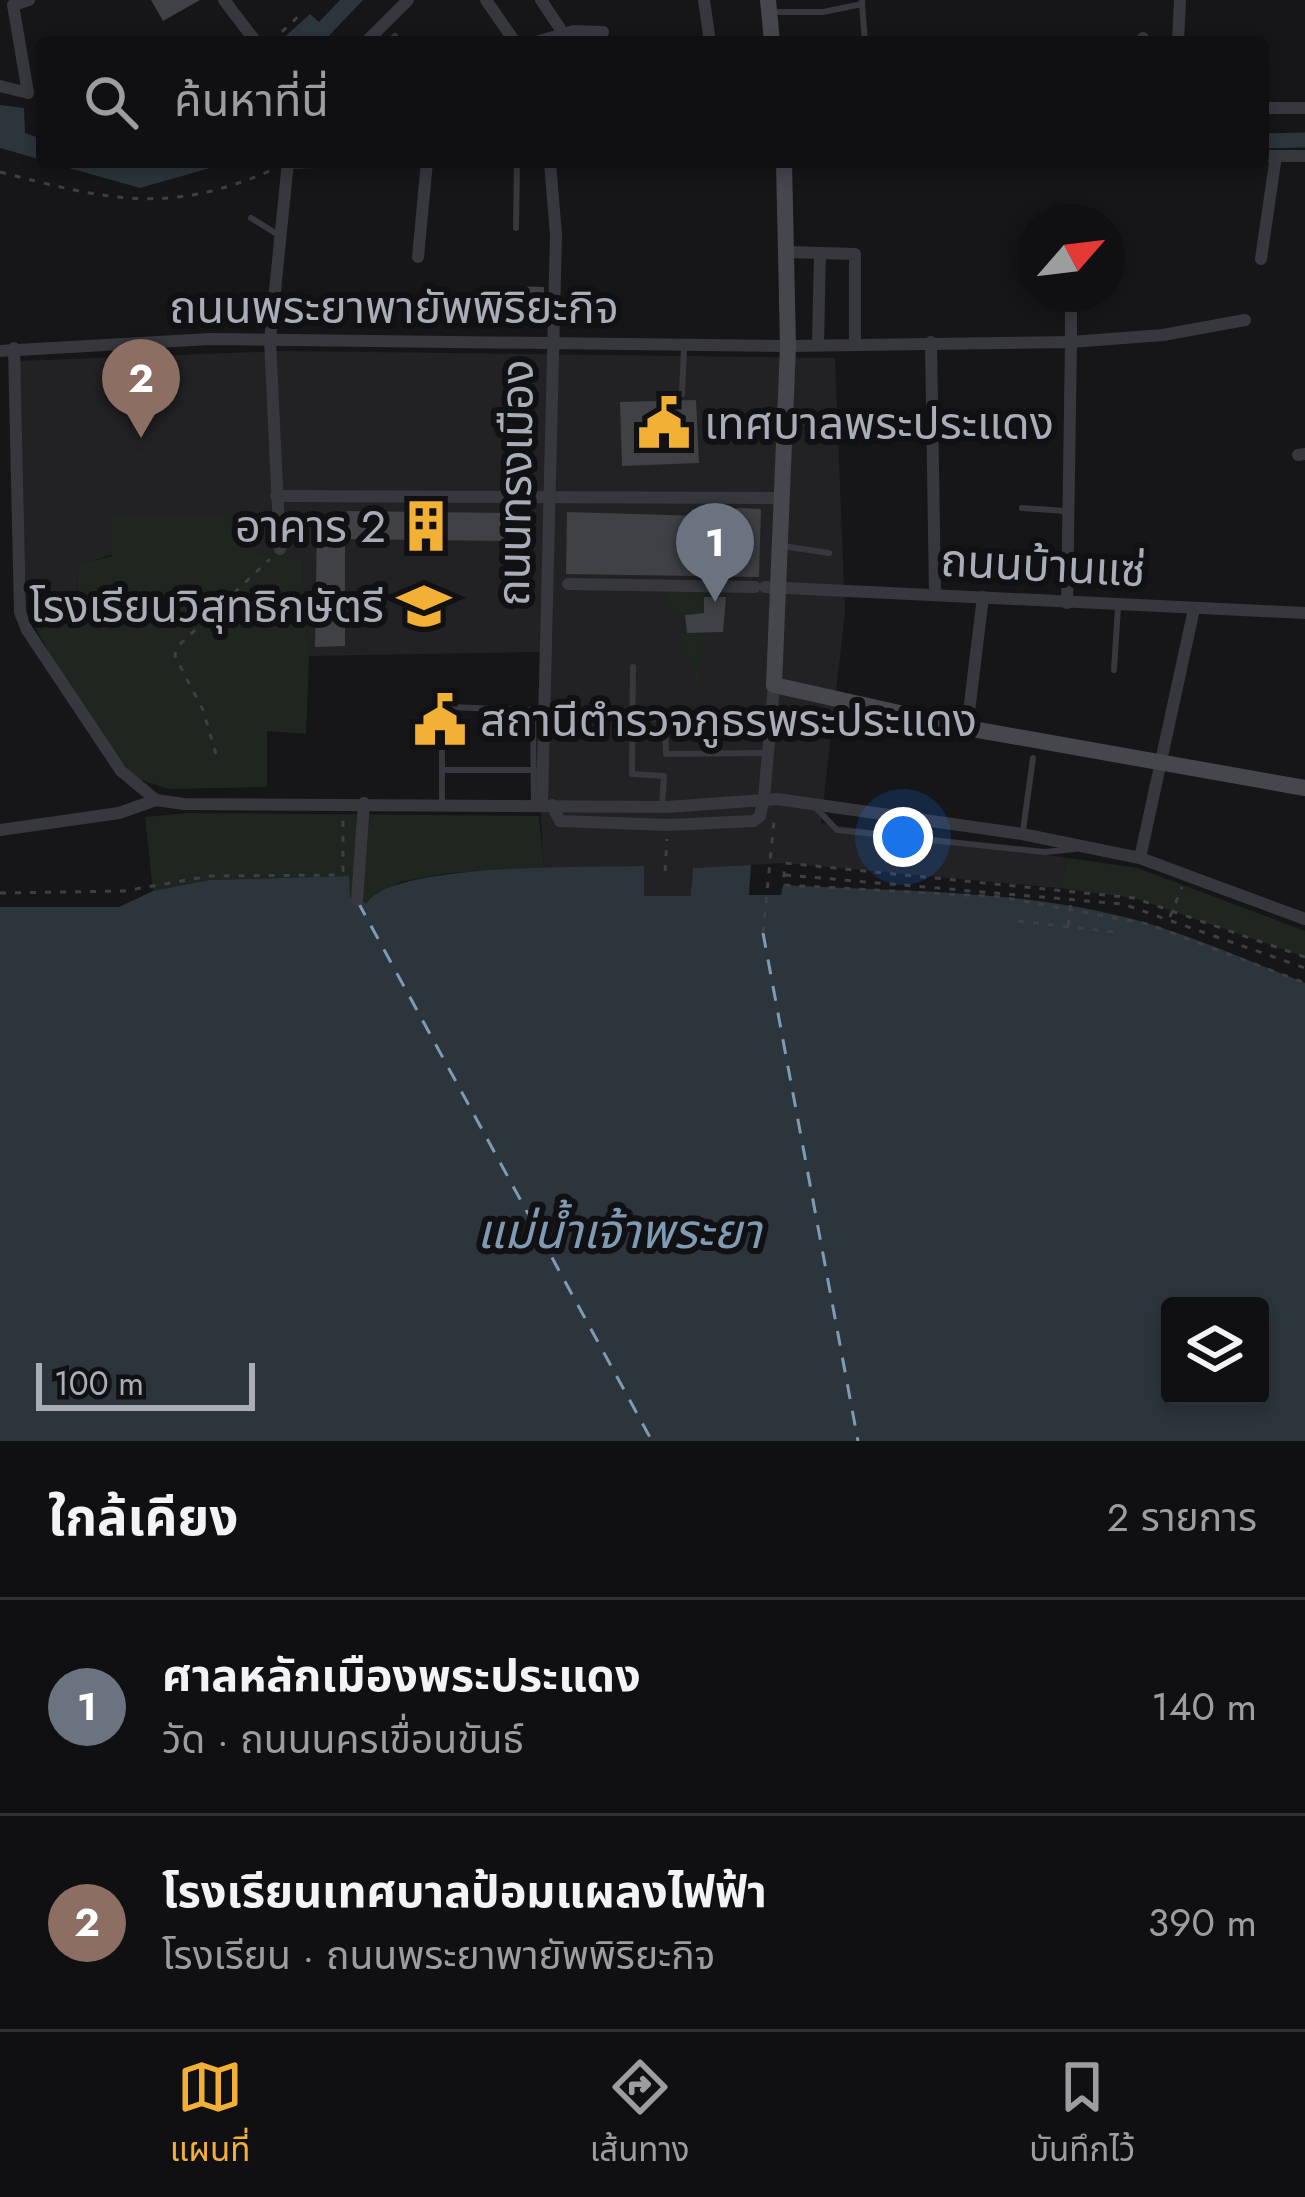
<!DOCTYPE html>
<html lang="th">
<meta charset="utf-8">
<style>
body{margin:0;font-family:Jost,"Noto Sans Thai",sans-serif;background:#1e1e20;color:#f1f3f6}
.controls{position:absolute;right:36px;bottom:36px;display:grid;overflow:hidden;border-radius:12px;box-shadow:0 6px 18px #0003}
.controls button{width:108px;height:108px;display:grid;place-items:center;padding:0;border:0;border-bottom:3px solid #303032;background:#101012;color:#f1f3f6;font:60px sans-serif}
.compass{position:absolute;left:1017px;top:204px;width:108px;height:108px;border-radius:50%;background:#101012;box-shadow:0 6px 18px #0003;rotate:62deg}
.scale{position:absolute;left:36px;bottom:30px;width:219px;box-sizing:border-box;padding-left:12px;border:6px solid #a8adb8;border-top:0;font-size:33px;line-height:42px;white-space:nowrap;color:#a8adb8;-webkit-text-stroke:9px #111113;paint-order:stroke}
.you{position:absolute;left:903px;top:837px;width:42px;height:42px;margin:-30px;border:9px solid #fff;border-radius:50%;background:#1a73e8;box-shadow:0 0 0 18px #1a73e833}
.badge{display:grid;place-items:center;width:78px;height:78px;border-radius:50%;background:#f2b134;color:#fff;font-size:39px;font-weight:700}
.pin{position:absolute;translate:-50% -99px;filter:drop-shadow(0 3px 6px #0008)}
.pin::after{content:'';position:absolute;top:63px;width:42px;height:36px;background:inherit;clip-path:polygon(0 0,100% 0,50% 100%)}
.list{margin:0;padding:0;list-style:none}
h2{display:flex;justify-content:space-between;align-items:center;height:156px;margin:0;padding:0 48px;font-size:51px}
h2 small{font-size:39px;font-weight:400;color:#9c9d9f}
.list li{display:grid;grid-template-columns:78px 1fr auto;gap:36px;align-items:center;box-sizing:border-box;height:216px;padding:0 48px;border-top:3px solid #303032}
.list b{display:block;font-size:45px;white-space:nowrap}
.list p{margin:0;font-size:39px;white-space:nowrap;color:#9c9d9f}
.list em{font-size:39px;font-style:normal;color:#9c9d9f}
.icon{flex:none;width:66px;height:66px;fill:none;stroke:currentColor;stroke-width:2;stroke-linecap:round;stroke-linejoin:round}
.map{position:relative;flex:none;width:1305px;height:1441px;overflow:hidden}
.search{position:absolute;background:#101012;box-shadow:0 6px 18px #0003;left:36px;right:36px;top:36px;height:132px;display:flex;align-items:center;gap:30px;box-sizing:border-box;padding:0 42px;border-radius:12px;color:#9c9d9f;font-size:45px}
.sheet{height:588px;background:#101012}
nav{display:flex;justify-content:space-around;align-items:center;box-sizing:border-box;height:168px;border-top:3px solid #303032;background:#101012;font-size:33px;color:#9c9d9f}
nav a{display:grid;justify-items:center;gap:6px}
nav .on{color:#f2b134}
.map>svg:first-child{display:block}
</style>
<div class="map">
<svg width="1305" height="1441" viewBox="0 0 1305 1441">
<rect width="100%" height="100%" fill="#161618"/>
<path fill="#222225" d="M 284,351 L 835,358 L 845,612 L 821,823 L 1068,858 L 1060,888 L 785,863 L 694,868 L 692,896 L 644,897 L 644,867 L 544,869 L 539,788 L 541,652 L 309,656 L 302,561 L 260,554 L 226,516 L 77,566 L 79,620 L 37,631 L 25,576 L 18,361 Z"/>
<g fill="#1e261f">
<path d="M 109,515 L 226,516 L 260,554 L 302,560 L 309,656 L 306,734 L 267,731 L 267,787 L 168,789 L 133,777 L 71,690 L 37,631 L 79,620 L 77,565 L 112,556 Z"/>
<path d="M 667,590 L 704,592 L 704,613 L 669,614 Z"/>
<path d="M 680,634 L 705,634 L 701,680 L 693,680 L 692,658 L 681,650 Z"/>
<path d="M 188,813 L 539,816 L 544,869 L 449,873 L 400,882 L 367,903 L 350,897 L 348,876 L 209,880 L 153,891 L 145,817 Z"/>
<path d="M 1068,858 L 1138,868 L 1305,931 L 1305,957 L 1134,898 L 1060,888 Z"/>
</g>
<g fill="#2c353c" fill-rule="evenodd">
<path d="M 340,0 L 363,0 L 323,42 L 279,42 L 310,14 L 319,22 Z"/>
<path d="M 0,105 L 24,108 L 25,133 L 42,139 L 42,160 L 0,148 Z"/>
<path d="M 48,162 L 231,162 L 140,188 Z"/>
<path d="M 751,865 L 749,895 L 781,895 L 783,885 C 905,892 1032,889 1150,924 C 1202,940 1254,963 1305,983 L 1305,1441 L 0,1441 L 0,907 L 119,907 L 153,891 L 209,880 L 349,876 L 350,897 L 367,903 C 393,862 592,868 644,866 L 644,896 L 691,896 L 693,868 ZM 1170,1306 L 1260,1306 L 1260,1396 L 1170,1396 Z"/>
</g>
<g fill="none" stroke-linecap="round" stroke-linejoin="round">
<path stroke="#2c353c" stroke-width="15" d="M 1263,141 L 1305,140"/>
<g stroke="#7f9bb3" stroke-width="3" stroke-dasharray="15 12" stroke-linecap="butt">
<path d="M 358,902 L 652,1441"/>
<path d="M 763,933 L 858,1441"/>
</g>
</g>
<g fill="#404145">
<path d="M 151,0 L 200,0 L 163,21 Z"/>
<path d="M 516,286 L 544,287 L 544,306 L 514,305 Z"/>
<path d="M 696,400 L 699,463 L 622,466 L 620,402 Z"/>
<path d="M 737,508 L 761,509 L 759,577 L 566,574 L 567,512 L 736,517 Z"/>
<path d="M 347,511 L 506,513 L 506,541 L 345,539 L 345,646 L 315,647 L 317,524 L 347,526 Z"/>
<path d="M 704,597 L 726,597 L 723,632 L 687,633 L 685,615 L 704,613 Z"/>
</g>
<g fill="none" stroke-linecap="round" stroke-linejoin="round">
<g stroke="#3d3f44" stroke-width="3" stroke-dasharray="6 9" stroke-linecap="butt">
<path d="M 271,42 L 303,12"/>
<path d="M 0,172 C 105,199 167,216 272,170"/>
<path d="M 216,754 L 203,710 L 175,656 L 176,648 L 270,559"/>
<path d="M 665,871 L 667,839"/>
<path d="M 785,875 L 1123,904 L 1305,968"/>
<path d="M 0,893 L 124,891 L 210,876 L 338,875 L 343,871 L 343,817"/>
<path d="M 1170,917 L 1182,887"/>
<path d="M 1018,921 L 1115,932"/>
<path d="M 1068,926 L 1071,900"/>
<path d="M 763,933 L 774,821"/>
<path d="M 1305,957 L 1134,898 L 785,863 L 783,885 L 1001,897 L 1148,924 L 1305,983"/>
</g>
<g stroke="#37383d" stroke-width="6">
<path d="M 862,4 L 865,42"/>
<path d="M 772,12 L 823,12 L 862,4 L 862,0"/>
<path d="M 388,42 L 395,36"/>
<path d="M 251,218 L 277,234"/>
<path d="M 516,228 L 517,162"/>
<path d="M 682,394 L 684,348"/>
<path d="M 788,423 L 811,421"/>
<path d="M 1022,508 L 1066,511"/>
<path d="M 782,546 L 829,553"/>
<path d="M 633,667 L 632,774 L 664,776 L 662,807"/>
<path d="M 1114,670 L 1118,607"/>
<path d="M 633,717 L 665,719 L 666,754 L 769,753"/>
<path d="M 442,770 L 534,770"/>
<path d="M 442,804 L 442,712 L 446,707 L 533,710 L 534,804"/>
<path d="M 817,809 L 837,830 L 1045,852 L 1075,849"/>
<path d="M 1023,831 L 1033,758"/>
</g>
<g stroke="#37383d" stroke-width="12">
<path d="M 224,0 L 256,42"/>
<path d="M 486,0 L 515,42"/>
<path d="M 541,0 L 563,33"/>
<path d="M 704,0 L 710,42"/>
<path d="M 366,42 L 408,0"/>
<path d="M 536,42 L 574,31 L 603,32"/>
<path d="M 1143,42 L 1143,38"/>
<path d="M 1178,42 L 1180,0"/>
<path d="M 0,86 L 28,93 L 13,5 L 29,0"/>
<path d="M 1263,108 L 1305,108"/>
<path d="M 1263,156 L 1305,156"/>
<path d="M 288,163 L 315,162"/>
<path d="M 787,252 L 855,254 L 855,344"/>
<path d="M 418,257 L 427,162"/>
<path d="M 1261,259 L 1276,156"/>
<path d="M 1071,294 L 1071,342 L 1163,335 L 1245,320"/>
<path d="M 931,342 L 935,595"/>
<path d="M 818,345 L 820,253"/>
<path d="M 14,348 L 20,612 L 27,630 L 121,771 L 156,800 L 184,804 L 667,807 L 777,799 L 1022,834 L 1140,858 L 1305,919"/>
<path d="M 0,351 L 210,339 L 788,346 L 1071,342 L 1067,603"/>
<path d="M 1298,455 L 1305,454"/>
<path d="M 276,496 L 780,498"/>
<path d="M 280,549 L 270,340 L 288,162"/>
<path d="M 568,584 L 755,587"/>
<path d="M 765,587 L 1305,613"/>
<path d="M 967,728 L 983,597"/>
<path d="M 542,804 L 556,235 L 550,162"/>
<path d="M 552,805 L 560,821 L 668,825 L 754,821 L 760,816 L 764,798 L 774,685"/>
<path d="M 0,830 L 119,813 L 156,800"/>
<path d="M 1140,858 L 1194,609"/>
<path d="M 357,900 L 364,803"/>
</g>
<g stroke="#45474d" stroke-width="16">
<path d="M 768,0 L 772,42"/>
<path d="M 784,162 L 788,346 L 774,685 L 967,728 L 1305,788"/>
</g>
</g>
<defs>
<g id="civic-bare" transform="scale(4.14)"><path d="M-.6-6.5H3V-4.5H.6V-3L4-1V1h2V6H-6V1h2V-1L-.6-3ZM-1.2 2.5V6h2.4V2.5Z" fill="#f2b134" stroke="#111113" stroke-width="2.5" paint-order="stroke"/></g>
<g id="building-bare" transform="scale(4.14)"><path d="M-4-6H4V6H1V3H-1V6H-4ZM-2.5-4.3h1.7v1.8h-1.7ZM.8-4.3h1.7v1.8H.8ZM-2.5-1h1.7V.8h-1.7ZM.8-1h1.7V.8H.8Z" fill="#f2b134" stroke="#111113" stroke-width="2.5" paint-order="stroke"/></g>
<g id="school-bare" transform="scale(4.14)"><path d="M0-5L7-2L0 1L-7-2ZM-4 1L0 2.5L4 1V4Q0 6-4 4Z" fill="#f2b134" stroke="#111113" stroke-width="2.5" paint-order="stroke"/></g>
</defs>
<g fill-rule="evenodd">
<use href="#civic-bare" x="664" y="423"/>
<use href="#building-bare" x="426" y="526"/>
<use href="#school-bare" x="424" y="606"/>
<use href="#civic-bare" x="440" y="720"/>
</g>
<g text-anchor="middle" stroke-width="12" stroke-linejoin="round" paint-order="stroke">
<g font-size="45" fill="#a8adb8" stroke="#111113">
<text x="394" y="323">ถนนพระยาพายัพพิริยะกิจ</text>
<text transform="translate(515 483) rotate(-89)" y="16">ถนนทรงเมือง</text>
<text transform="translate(1043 565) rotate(3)" y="16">ถนนบ้านแซ่</text>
</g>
<g font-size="45" fill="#a8adb8" stroke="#111113" text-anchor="start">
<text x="704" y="439">เทศบาลพระประแดง</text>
<text x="386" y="542" text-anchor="end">อาคาร 2</text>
<text x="384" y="622" text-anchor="end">โรงเรียนวิสุทธิกษัตรี</text>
<text x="480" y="736">สถานีตำรวจภูธรพระประแดง</text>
</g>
<g font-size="48" font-style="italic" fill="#7f9bb3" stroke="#111113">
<text x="619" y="1248">แม่น้ำเจ้าพระยา</text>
</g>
</g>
</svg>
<div class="controls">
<button><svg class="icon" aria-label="layers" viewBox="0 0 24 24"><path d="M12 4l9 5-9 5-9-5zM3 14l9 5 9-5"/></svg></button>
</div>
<svg class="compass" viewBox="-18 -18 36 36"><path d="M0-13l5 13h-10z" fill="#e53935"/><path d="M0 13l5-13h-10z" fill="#9c9d9f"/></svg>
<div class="scale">100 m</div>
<div class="you"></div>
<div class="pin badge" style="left:715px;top:602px;background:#6b7280">1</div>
<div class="pin badge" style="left:141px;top:438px;background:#8d6e63">2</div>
<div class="search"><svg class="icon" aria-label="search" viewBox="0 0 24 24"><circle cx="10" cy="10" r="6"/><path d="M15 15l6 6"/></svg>ค้นหาที่นี่</div>
</div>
<section class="sheet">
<h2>ใกล้เคียง<small>2 รายการ</small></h2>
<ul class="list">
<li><span class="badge" style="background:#6b7280">1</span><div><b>ศาลหลักเมืองพระประแดง</b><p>วัด · ถนนนครเขื่อนขันธ์</p></div><em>140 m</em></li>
<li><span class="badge" style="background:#8d6e63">2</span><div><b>โรงเรียนเทศบาลป้อมแผลงไฟฟ้า</b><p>โรงเรียน · ถนนพระยาพายัพพิริยะกิจ</p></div><em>390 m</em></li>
</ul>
</section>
<nav>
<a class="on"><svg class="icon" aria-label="map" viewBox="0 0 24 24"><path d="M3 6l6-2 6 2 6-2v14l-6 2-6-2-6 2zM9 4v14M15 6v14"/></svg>แผนที่</a>
<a><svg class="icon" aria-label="directions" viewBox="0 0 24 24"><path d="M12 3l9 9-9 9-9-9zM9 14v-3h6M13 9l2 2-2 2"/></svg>เส้นทาง</a>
<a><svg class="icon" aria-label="saved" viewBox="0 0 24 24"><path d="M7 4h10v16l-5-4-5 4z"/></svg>บันทึกไว้</a>
</nav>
